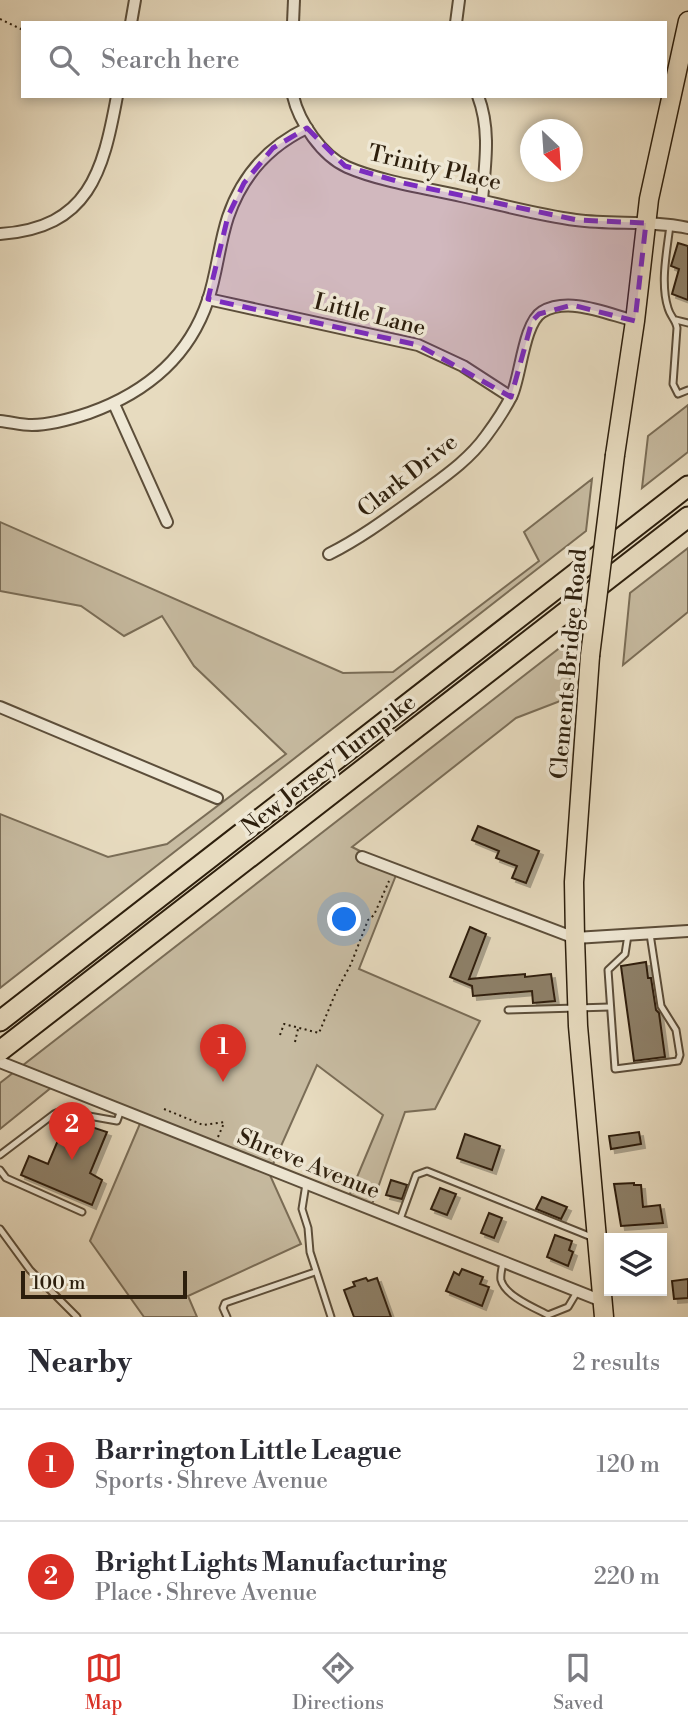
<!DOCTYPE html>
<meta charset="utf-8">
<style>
body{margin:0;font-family:"Libre Bodoni",serif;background:#f2f2f3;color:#2b2b33}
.controls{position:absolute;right:21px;bottom:21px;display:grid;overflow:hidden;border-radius:0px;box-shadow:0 4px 10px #0003}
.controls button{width:63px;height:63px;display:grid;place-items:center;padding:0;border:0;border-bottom:2px solid #e1e1e2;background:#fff;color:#2b2b33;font:35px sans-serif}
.compass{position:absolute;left:520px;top:119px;width:63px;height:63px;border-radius:50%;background:#fff;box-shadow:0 4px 10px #0003;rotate:155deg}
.scale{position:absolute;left:21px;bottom:18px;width:166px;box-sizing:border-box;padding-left:7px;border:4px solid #2d1f0d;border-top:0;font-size:19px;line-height:24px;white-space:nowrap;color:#2d1f0d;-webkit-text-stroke:5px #efe8d5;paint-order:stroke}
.you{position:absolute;left:345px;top:920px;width:24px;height:24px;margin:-18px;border:5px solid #fff;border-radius:50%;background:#1a73e8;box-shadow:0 0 0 10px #1a73e833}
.badge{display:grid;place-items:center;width:46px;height:46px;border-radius:50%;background:#d93025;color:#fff;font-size:23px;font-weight:700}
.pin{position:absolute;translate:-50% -58px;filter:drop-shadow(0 2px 4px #0008)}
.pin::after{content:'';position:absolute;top:37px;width:24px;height:21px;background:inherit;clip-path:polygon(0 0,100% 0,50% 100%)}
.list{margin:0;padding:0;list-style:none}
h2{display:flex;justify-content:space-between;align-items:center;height:91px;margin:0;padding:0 28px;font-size:30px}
h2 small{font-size:23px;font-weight:400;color:#7c7c81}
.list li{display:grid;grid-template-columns:46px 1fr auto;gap:21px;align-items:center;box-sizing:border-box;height:112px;padding:0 28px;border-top:2px solid #e1e1e2}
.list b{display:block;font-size:26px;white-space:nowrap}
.list p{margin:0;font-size:23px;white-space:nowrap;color:#7c7c81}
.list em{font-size:23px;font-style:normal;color:#7c7c81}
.icon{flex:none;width:38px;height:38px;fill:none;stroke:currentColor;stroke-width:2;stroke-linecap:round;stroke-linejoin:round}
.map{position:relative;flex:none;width:688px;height:1317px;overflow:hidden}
.search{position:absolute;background:#fff;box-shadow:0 4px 10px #0003;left:21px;right:21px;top:21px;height:77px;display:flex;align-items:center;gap:18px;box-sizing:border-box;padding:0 24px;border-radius:0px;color:#7c7c81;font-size:26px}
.sheet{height:315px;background:#fff}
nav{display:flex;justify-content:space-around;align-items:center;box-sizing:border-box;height:98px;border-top:2px solid #e1e1e2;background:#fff;font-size:19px;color:#7c7c81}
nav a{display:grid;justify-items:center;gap:4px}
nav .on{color:#d93025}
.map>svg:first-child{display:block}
</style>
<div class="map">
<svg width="688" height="1317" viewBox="0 0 688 1317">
<defs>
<filter id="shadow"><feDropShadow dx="4" dy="4" stdDeviation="0" flood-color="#0004"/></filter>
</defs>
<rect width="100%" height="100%" fill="#e7dbbf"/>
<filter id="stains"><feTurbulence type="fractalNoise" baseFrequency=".00286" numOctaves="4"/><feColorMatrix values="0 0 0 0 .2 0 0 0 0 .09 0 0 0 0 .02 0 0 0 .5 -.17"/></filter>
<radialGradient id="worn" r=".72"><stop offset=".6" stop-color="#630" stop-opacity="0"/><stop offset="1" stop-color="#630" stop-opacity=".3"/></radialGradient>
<g fill="#c7bba1" stroke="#7a6d57" stroke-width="2">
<path d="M 688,405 L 688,452 L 642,488 L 648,436 Z"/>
<path d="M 592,479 L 586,531 L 0,988 L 0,814 L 108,857 L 167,844 L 286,754 L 194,666 L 162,616 L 124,636 L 81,606 L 0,591 L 0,522 L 343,673 L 393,672 L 539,561 L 524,532 Z"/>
<path d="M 688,548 L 688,612 L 623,665 L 630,593 Z"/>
<path d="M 575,636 L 568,698 L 516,718 L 352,847 L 398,870 L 359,969 L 480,1021 L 435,1109 L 405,1112 L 370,1210 L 347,1201 L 383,1115 L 317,1065 L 269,1173 L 301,1244 L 188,1296 L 197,1317 L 144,1317 L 90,1241 L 142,1119 L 57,1083 L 0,1129 L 0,1083 Z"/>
</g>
<g fill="#8e816a" stroke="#2d1f0d" stroke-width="2" filter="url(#shadow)">
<path d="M 678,243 L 688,246 L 688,300 L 672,294 L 679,269 L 671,266 Z"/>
<path d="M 478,826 L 539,851 L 526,883 L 512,878 L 517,866 L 496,858 L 499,851 L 472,840 Z"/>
<path d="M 470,927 L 486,934 L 469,979 L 525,974 L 525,977 L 551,974 L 555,1001 L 533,1003 L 532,991 L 473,996 L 472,986 L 450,977 Z"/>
<path d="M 646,962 L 648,978 L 651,978 L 656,1010 L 659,1013 L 665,1057 L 634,1061 L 621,966 Z"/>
<path d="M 67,1119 L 107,1132 L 90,1173 L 102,1180 L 92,1205 L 21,1175 L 29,1156 L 48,1164 Z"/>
<path d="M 639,1132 L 641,1144 L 611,1149 L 609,1136 Z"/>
<path d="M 465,1134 L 500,1146 L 492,1170 L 457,1158 Z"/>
<path d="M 391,1180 L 407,1185 L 402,1199 L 386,1195 Z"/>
<path d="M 634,1183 L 634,1185 L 641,1185 L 643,1207 L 660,1205 L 663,1223 L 621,1226 L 614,1184 Z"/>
<path d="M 440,1188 L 456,1194 L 447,1215 L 431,1209 Z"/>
<path d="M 542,1197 L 567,1207 L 561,1219 L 536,1209 Z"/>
<path d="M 489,1213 L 502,1218 L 494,1238 L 481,1233 Z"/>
<path d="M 555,1235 L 572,1241 L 569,1250 L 573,1252 L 568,1266 L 547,1257 Z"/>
<path d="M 462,1269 L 483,1277 L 480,1284 L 489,1287 L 482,1306 L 446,1291 L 454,1272 L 459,1275 Z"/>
<path d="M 366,1278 L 368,1281 L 377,1278 L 391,1317 L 354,1317 L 344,1290 L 355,1286 L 353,1282 Z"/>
<path d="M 688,1279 L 688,1298 L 674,1299 L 672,1281 Z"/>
</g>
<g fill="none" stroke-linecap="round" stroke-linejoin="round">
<g stroke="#5c4e3a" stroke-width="9">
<g id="service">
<path d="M 670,225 C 667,251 660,283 668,308 C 670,316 676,320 677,328 L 673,384 L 678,394 L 688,390"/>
<path d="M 676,320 L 688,323"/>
<path d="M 628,935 L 625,954 L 608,970 L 615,1069 L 678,1061 L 680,1055 L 676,1030 L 661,1006 L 650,934"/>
<path d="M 508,1010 L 610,1007"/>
<path d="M 0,1155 L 54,1114 L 61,1111 L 117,1121 L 121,1110"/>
<path d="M 0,1170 L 6,1178 L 82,1212"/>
<path d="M 306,1184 L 302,1209 L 308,1228 L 310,1252 L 331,1317"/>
<path d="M 399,1222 L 416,1175 L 427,1171 L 594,1238"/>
<path d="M 0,1229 L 30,1270 L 77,1317"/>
<path d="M 503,1263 C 502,1268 500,1275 501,1280 C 505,1296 535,1308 548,1315 L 568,1307 L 577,1292"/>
<path d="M 227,1317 L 223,1308 L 225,1303 L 315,1272"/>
</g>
</g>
<g stroke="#5c4e3a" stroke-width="14">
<g id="minor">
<path d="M 131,23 L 135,0"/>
<path d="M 293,23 L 294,0"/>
<path d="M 456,23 L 459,0"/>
<path d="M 293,96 C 299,122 322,156 347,167 C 379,181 425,188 461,196 C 499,204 537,215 576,220 C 613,225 651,220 688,228"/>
<path d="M 478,96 C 491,130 485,165 482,200"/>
<path d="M 0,234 C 89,228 103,172 117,96"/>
<path d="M 208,299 L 418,345 L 463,366 L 511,397"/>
<path d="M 114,404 L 167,522"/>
<path d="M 0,421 C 11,422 21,425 32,425 C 51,425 71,419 89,413 C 145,393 189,357 208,300 C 217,273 219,244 228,217 C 242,176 269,146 307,128"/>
<path d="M 329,554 C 361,538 389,517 418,496 C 442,478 468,461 486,436 C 495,424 505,409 512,395 C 521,374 524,323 542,312 C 569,296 607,314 635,321"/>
<path d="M 0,707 L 217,798"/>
<path d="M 362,857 L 575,938 L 688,931"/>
<path d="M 0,1062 L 602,1301"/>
</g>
</g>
<g stroke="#2d1f0d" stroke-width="21">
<g id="primary">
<path d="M 615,455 L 635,321 L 649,199 L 688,21"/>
<path d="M 590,656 L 574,882 L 575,938 L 578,1026 L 604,1317"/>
</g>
</g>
<g stroke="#2d1f0d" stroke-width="23">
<g id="motorway">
<path d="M 0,1021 L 688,486"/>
<path d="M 0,1051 L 688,517"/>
</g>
</g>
<g stroke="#2d1f0d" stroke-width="2" stroke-dasharray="2 3.5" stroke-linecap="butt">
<path d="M 0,19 L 23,30"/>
<path d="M 280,1035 L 284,1024 L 319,1033 L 336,992 L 351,964 L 368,920 L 374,915 L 389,881"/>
<path d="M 295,1042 L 298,1029"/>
<path d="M 164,1109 L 203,1125 L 225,1122"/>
<path d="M 218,1137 L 224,1123"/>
</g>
<use href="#service" stroke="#efe8d5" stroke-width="5"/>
<use href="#minor" stroke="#efe8d5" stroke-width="10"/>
<use href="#primary" stroke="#e7dbbf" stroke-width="18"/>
<use href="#motorway" stroke="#e7dbbf" stroke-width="19"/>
<g stroke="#2d1f0d" stroke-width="21" stroke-linecap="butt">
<path id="primary-bridge" d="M 590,656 L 615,455"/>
</g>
<use href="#primary-bridge" stroke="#e7dbbf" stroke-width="18"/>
</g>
<path fill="#7b2cbf" fill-opacity="0.2" stroke="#7b2cbf" stroke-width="5" stroke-dasharray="14 9" stroke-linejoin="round" d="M 307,128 L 345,166 L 403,183 L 577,220 L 646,223 L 635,321 L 572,305 L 539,314 L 532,321 L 511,397 L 418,345 L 208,299 L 228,216 L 244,183 L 273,148 Z"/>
<g text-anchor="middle" stroke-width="7" stroke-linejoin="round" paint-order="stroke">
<g font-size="23" fill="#2d1f0d" stroke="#efe8d5">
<text transform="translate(435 167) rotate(13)" y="8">Trinity Place</text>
<text transform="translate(370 314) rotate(14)" y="8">Little Lane</text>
<text transform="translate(407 475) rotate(-38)" y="8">Clark Drive</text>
<text transform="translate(568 664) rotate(-85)" y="8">Clements Bridge Road</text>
<text transform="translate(328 764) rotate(-38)" y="8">New Jersey Turnpike</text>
<text transform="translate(309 1163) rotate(22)" y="8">Shreve Avenue</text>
</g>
</g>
<rect width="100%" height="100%" filter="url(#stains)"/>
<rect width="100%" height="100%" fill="url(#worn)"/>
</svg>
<div class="controls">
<button><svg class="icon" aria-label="layers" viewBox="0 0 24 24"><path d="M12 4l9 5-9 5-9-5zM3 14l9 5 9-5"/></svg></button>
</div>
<svg class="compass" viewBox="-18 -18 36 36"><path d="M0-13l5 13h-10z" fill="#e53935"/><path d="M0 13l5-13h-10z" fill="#7c7c81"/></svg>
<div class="scale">100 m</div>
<div class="you"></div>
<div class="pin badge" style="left:223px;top:1082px">1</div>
<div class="pin badge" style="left:72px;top:1160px">2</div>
<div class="search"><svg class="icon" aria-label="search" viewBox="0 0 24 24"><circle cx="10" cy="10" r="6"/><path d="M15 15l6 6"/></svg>Search here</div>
</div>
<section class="sheet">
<h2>Nearby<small>2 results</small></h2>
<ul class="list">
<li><span class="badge">1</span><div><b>Barrington Little League</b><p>Sports · Shreve Avenue</p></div><em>120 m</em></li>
<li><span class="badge">2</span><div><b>Bright Lights Manufacturing</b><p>Place · Shreve Avenue</p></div><em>220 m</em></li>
</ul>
</section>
<nav>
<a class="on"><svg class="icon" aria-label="map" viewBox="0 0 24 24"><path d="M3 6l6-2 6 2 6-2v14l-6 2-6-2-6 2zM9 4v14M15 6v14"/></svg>Map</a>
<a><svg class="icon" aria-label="directions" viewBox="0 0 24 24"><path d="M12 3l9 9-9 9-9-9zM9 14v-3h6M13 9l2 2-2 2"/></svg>Directions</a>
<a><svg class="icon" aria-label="saved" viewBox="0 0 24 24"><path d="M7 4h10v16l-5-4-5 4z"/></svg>Saved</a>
</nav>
